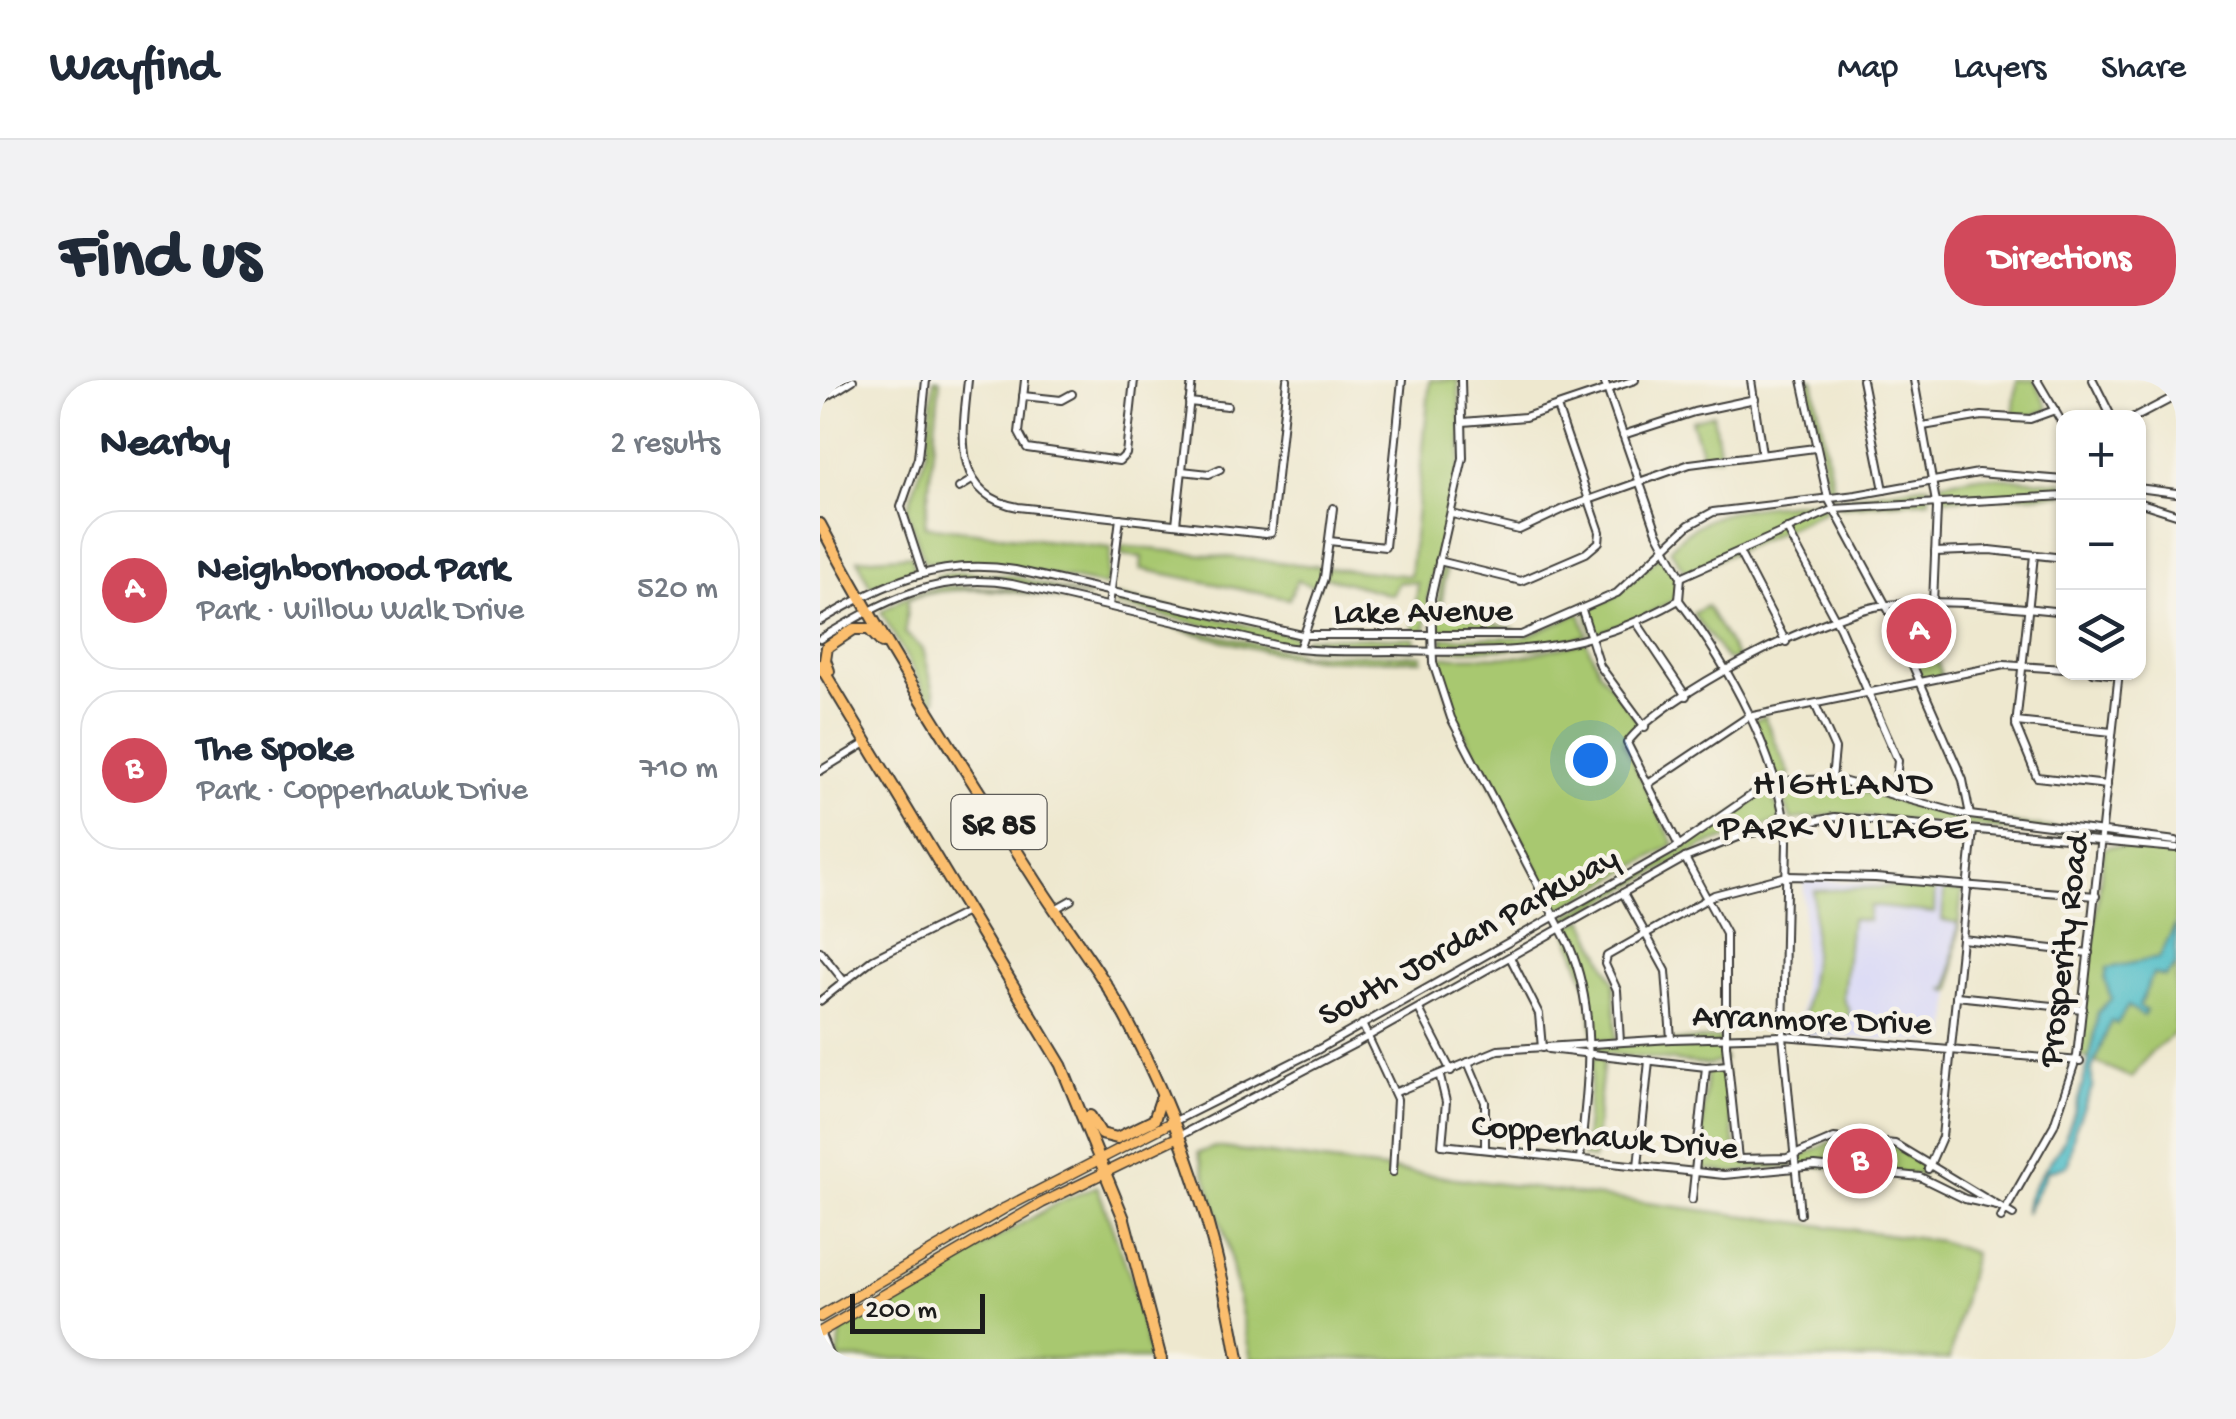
<!DOCTYPE html>
<meta charset="utf-8">
<style>
body{margin:0;font-family:"Gochi Hand",sans-serif;background:#f2f2f3;color:#1f2937}
.controls{position:absolute;right:30px;top:30px;display:grid;overflow:hidden;border-radius:20px;box-shadow:0 2px 8px #0004}
.controls button{width:90px;height:90px;display:grid;place-items:center;padding:0;border:0;border-bottom:2px solid #e0e1e3;background:#fff;color:#1f2937;font:50px sans-serif}
.scale{position:absolute;left:30px;bottom:25px;width:135px;box-sizing:border-box;padding-left:10px;border:5px solid #1c1c1c;border-top:0;font-size:28px;line-height:35px;white-space:nowrap;color:#1c1c1c;-webkit-text-stroke:8px #f7f3e8;paint-order:stroke}
.you{position:absolute;left:770px;top:380px;width:35px;height:35px;margin:-25px;border:8px solid #fff;border-radius:50%;background:#1a73e8;box-shadow:0 0 0 15px #1a73e833}
.badge{display:grid;place-items:center;width:65px;height:65px;border-radius:50%;background:#d1495b;color:#fff;font-size:32px;font-weight:700}
.pin{position:absolute;translate:-50% -50%;border:5px solid #fff;box-shadow:0 2px 10px #0006}
.list{margin:0;padding:0;list-style:none}
h2{display:flex;justify-content:space-between;align-items:center;height:130px;margin:0;padding:0 40px;font-size:42px}
h2 small{font-size:32px;font-weight:400;color:#747a83}
.list li{display:grid;grid-template-columns:65px 1fr auto;gap:30px;align-items:center;box-sizing:border-box;height:160px;margin:0 20px 20px;padding:0 20px;border:2px solid #e0e1e3;border-radius:40px}
.list b{display:block;font-size:38px;white-space:nowrap}
.list p{margin:0;font-size:32px;white-space:nowrap;color:#747a83}
.list em{font-size:32px;font-style:normal;color:#747a83}
.icon{flex:none;width:55px;height:55px;fill:none;stroke:currentColor;stroke-width:2;stroke-linecap:round;stroke-linejoin:round}
.map{position:relative;flex:none;width:1356px;height:979px;overflow:hidden;border-radius:40px}
header{display:flex;align-items:center;gap:60px;box-sizing:border-box;height:140px;padding:0 50px;background:#fff;border-bottom:2px solid #e0e1e3}
header strong{font-size:48px}
nav{display:flex;gap:55px;margin-inline-start:auto;font-size:35px}
.intro{display:flex;align-items:center;justify-content:space-between;box-sizing:border-box;height:240px;padding:0 60px}
h1{margin:0;font-size:70px}
.button{padding:25px 45px;border-radius:40px;background:#d1495b;color:#fff;font-size:35px;font-weight:700}
main{display:flex;gap:60px;padding:0 60px}
aside{flex:1;background:#fff;border-radius:40px;box-shadow:0 2px 8px #0004}
.map>svg:first-child{display:block}
</style>
<header>
<strong>Wayfind</strong>
<nav><a>Map</a><a>Layers</a><a>Share</a></nav>
</header>
<div class="intro"><h1>Find us</h1><a class="button">Directions</a></div>
<main>
<aside>
<h2>Nearby<small>2 results</small></h2>
<ul class="list">
<li><span class="badge">A</span><div><b>Neighborhood Park</b><p>Park · Willow Walk Drive</p></div><em>520 m</em></li>
<li><span class="badge">B</span><div><b>The Spoke</b><p>Park · Copperhawk Drive</p></div><em>710 m</em></li>
</ul>
</aside>
<div class="map">
<svg width="1356" height="979" viewBox="0 0 1356 979">
<rect width="100%" height="100%" fill="#f7f3e8"/>
<filter id="ink" filterUnits="userSpaceOnUse"><feTurbulence type="fractalNoise" baseFrequency=".01" numOctaves="2"/><feDisplacementMap in="SourceGraphic" scale="20" xChannelSelector="R" yChannelSelector="G"/><feConvolveMatrix kernelMatrix="1 2 1 2 8 2 1 2 1" color-interpolation-filters="sRGB"/></filter>
<filter id="wash" filterUnits="userSpaceOnUse"><feTurbulence type="fractalNoise" baseFrequency=".0048" numOctaves="4" result="noise"/><feDisplacementMap in="SourceGraphic" scale="40" xChannelSelector="R" yChannelSelector="G"/><feGaussianBlur stdDeviation="2.25" result="paint"/><feColorMatrix in="noise" values="0 0 0 0 0 0 0 0 0 0 0 0 0 0 0 0 0 1.4 0 .05"/><feComposite in="paint" operator="in"/></filter>
<g filter="url(#wash)">
<rect width="100%" height="100%" fill="#eee8cf"/>
<path fill="#d7d7f8" d="M 984,499 L 1142,510 L 1127,662 L 981,655 Z"/>
<g fill="#a8c870" stroke="#627246" stroke-width="2.5">
<path d="M 114,0 L 120,0 L 105,146 L 291,168 L 286,206 L 174,184 L 104,182 L 87,129 L 106,74 Z"/>
<path d="M 610,0 L 638,0 C 640,29 644,58 639,86 C 630,141 607,192 606,248 L 600,253 L 593,251 L 598,203 L 579,202 L 572,215 L 502,196 L 497,208 L 477,200 L 469,219 L 321,189 L 322,177 L 301,175 L 302,166 L 590,196 Z"/>
<path d="M 987,0 L 993,0 L 1015,116 L 1009,114 Z"/>
<path d="M 1197,0 L 1214,0 L 1229,29 L 1208,37 L 1193,36 Z"/>
<path d="M 893,34 L 900,76 L 883,77 L 871,40 Z"/>
<path d="M 1158,96 L 1243,102 L 1243,114 L 1124,119 L 1120,115 L 1122,102 Z"/>
<path d="M 1109,105 L 1110,120 L 1020,127 L 1017,119 Z"/>
<path d="M 1001,121 L 1005,131 L 866,194 L 850,169 C 887,123 946,127 1001,121 Z"/>
<path d="M 842,173 L 859,196 L 855,219 L 821,238 L 772,254 L 766,230 L 792,218 Z"/>
<path d="M 92,175 L 94,190 L 50,207 L 38,179 Z"/>
<path d="M 621,188 L 626,191 L 621,229 L 696,249 L 616,250 Z"/>
<path d="M 143,192 L 194,196 L 270,218 L 172,198 L 117,201 L 115,196 Z"/>
<path d="M 125,206 L 195,209 L 481,274 L 602,275 L 602,280 C 559,279 514,282 471,276 C 360,258 194,184 88,219 L 85,253 L 103,269 L 116,319 L 111,322 L 61,232 L 89,215 Z"/>
<path d="M 298,216 L 475,256 L 475,266 L 296,225 Z"/>
<path d="M 887,226 L 889,230 L 918,279 L 907,280 L 873,234 Z"/>
<path d="M 1118,226 L 1114,266 L 1121,296 L 1101,299 L 1072,231 L 1076,227 Z"/>
<path d="M 760,233 L 767,255 L 719,268 L 626,270 L 622,258 L 704,257 Z"/>
<path d="M 485,257 L 595,258 L 595,269 L 483,267 Z"/>
<path d="M 766,261 L 779,291 L 820,343 L 803,362 L 854,464 L 739,530 L 632,330 L 617,277 L 704,276 Z"/>
<path d="M 944,336 L 970,395 L 955,398 L 934,341 Z"/>
<path d="M 987,402 L 1019,405 L 1136,438 L 1273,452 L 1273,458 L 1017,434 L 971,440 L 960,409 Z"/>
<path d="M 949,410 L 961,436 L 958,442 L 886,465 L 747,541 L 746,536 L 875,461 Z"/>
<path d="M 1289,466 L 1356,470 L 1356,652 L 1329,674 L 1312,698 L 1259,675 L 1284,469 Z"/>
<path d="M 1080,506 L 1115,509 L 1114,533 L 1050,526 L 1048,541 L 1031,539 L 1023,617 L 1029,631 L 1028,652 L 982,650 L 993,575 L 994,511 Z"/>
<path d="M 1124,510 L 1142,511 L 1132,609 L 1130,612 L 1125,609 L 1129,608 L 1138,543 L 1122,540 Z"/>
<path d="M 764,539 L 794,602 L 796,660 L 774,661 L 768,608 L 748,554 L 750,546 Z"/>
<path d="M 900,658 L 905,680 L 889,685 L 773,672 L 773,666 Z"/>
<path d="M 773,677 L 784,678 L 773,779 L 763,777 Z"/>
<path d="M 904,688 L 917,779 L 925,783 L 971,779 L 972,786 L 909,793 L 879,788 L 887,690 Z"/>
<path d="M 1013,761 L 1073,766 L 1105,787 L 1102,795 L 980,785 L 980,777 Z"/>
<path d="M 395,767 L 1120,861 L 1154,873 L 1130,979 L 431,979 L 407,862 L 378,773 Z"/>
<path d="M 277,806 L 311,898 L 330,979 L 18,979 L 21,949 L 239,822 Z"/>
</g>
<path fill="#4fbdc7" stroke="#366c72" stroke-width="2.5" d="M 1356,544 L 1356,584 L 1346,597 L 1333,594 L 1319,626 L 1326,631 L 1323,636 L 1308,626 L 1297,644 L 1291,641 L 1272,689 L 1272,708 L 1255,749 L 1248,785 L 1228,791 L 1205,834 C 1205,810 1227,788 1240,767 C 1253,746 1277,657 1277,633 L 1291,619 L 1285,600 L 1287,588 L 1339,578 Z"/>
</g>
<g filter="url(#ink)">
<g fill="none" stroke-linecap="round" stroke-linejoin="round">
<g stroke="#3c3b37" stroke-width="10">
<g id="minor">
<path d="M 148,0 C 143,51 130,115 198,127 L 445,154 L 451,153 L 452,146 L 467,0"/>
<path d="M 205,0 L 199,53 L 207,68 L 299,81 L 306,74 L 314,0"/>
<path d="M 641,0 L 643,78 L 611,218 L 613,283 L 631,338 L 749,565 C 779,636 767,706 760,779"/>
<path d="M 784,0 L 837,152 L 861,197 L 859,220 C 909,287 959,375 967,461 L 963,656 L 980,834"/>
<path d="M 931,0 L 942,74"/>
<path d="M 982,0 L 1008,118 L 1069,231 L 1143,400 L 1150,435"/>
<path d="M 1042,0 L 1064,110"/>
<path d="M 1094,0 L 1117,128 L 1113,223"/>
<path d="M 1217,0 L 1244,46"/>
<path d="M 1273,0 L 1292,38"/>
<path d="M 203,16 L 241,20 L 252,14"/>
<path d="M 0,21 L 33,0"/>
<path d="M 369,22 L 407,26"/>
<path d="M 1314,38 L 1356,16"/>
<path d="M 643,42 L 705,37 L 815,0"/>
<path d="M 1103,46 L 1162,36 L 1210,39 L 1235,30"/>
<path d="M 803,55 L 874,32 L 935,19"/>
<path d="M 362,91 L 389,94 L 400,89"/>
<path d="M 139,108 L 152,100"/>
<path d="M 1318,108 L 1356,113"/>
<path d="M 1318,122 L 1356,134"/>
<path d="M 632,134 L 699,150 L 746,128 L 870,84 L 995,68"/>
<path d="M 356,144 L 372,0"/>
<path d="M 967,149 L 1020,248 L 1078,381 L 1074,416"/>
<path d="M 509,161 L 565,167 L 582,0"/>
<path d="M 919,172 L 966,262"/>
<path d="M 1115,172 L 1170,170 L 1244,178"/>
<path d="M 1214,175 L 1196,346 L 1217,397 L 1287,405"/>
<path d="M 619,181 L 701,201 L 766,173 L 779,162 L 780,152 L 737,27"/>
<path d="M 102,191 L 81,127 L 98,78 L 106,0"/>
<path d="M 861,197 L 1014,129 L 1244,116"/>
<path d="M 289,226 L 300,138"/>
<path d="M 762,230 L 780,286 L 825,347"/>
<path d="M 0,241 C 63,203 120,177 195,190 L 482,255 L 701,255 L 797,213 L 869,145 L 893,132 L 1036,115 L 1158,93 L 1244,100"/>
<path d="M 817,243 L 866,316"/>
<path d="M 0,259 C 62,222 117,191 192,204 L 459,266 C 497,273 536,271 574,271 C 682,273 762,276 859,220"/>
<path d="M 479,269 L 504,198 L 513,128"/>
<path d="M 1273,292 L 1298,295"/>
<path d="M 995,324 L 1015,369 L 1012,399"/>
<path d="M 1196,342 L 1292,352"/>
<path d="M 0,391 L 46,363"/>
<path d="M 828,404 L 928,337 L 1184,285 L 1244,289"/>
<path d="M 859,466 L 807,363 C 844,314 999,236 1060,226 C 1121,217 1183,226 1244,232"/>
<path d="M 865,478 L 906,554 L 906,665 L 918,779 L 967,778 L 1014,758 L 1075,764 L 1193,835"/>
<path d="M 803,513 L 846,591 L 851,659"/>
<path d="M 235,529 L 251,520"/>
<path d="M 1142,559 L 1269,573"/>
<path d="M 0,571 L 24,601"/>
<path d="M 690,577 L 719,634 L 722,668"/>
<path d="M 1136,616 L 1263,629"/>
<path d="M 0,621 L 53,579 L 149,531"/>
<path d="M 599,629 L 631,691"/>
<path d="M 542,644 L 577,719 L 573,792"/>
<path d="M 800,662 L 797,610 L 785,584 L 787,576 L 894,515 L 967,496 L 1055,498 L 1276,516"/>
<path d="M 728,669 L 886,687 L 908,685"/>
<path d="M 648,682 L 665,722 L 665,769"/>
<path d="M 620,697 L 626,722 L 622,765 L 904,795 L 995,786 L 1100,797 L 1145,819 L 1177,826"/>
<path d="M 576,712 L 678,670 L 851,659 L 963,656 L 1260,681"/>
<path d="M 353,742 L 499,669 L 854,469 L 936,412 L 961,401 L 1015,399 L 1142,434 L 1356,461"/>
<path d="M 359,756 L 538,662 L 865,478 L 926,454 L 1015,437 L 1356,468"/>
<path d="M 818,786 L 829,681"/>
<path d="M 1108,789 L 1122,757 L 1153,450"/>
<path d="M 872,820 L 886,687"/>
<path d="M 1181,838 L 1234,745 L 1257,676 L 1299,292"/>
<path d="M 0,952 L 11,979"/>
</g>
</g>
<g stroke="#3c3b37" stroke-width="12">
<g id="major">
<path d="M 0,937 L 185,828 L 352,742"/>
<path d="M 0,952 L 222,823 L 358,757"/>
</g>
</g>
<g stroke="#3c3b37" stroke-width="14">
<g id="highway">
<path d="M 0,144 C 65,267 142,385 216,501 C 248,551 284,595 311,648 C 364,750 399,866 418,979"/>
<path d="M 0,285 L 241,685 L 304,839 L 341,979"/>
<path d="M 9,291 L 5,280 L 7,267 L 34,249 L 49,249 L 62,263"/>
<path d="M 270,736 L 281,754 L 297,758 L 334,740 L 341,719"/>
</g>
</g>
<use href="#minor" stroke="#fff" stroke-width="6"/>
<use href="#major" stroke="#fbbe6e" stroke-width="9"/>
<use href="#highway" stroke="#fbbe6e" stroke-width="10"/>
<path stroke="#1c1c1c" stroke-width="2.5" d="M 0,965 L 5,979"/>
</g>
</g>
<g text-anchor="middle" stroke-width="9" stroke-linejoin="round" paint-order="stroke">
<rect fill="#f7f3e8" stroke="#5e5c59" stroke-width="2.5" x="131.5" y="415" width="95" height="54" rx="8"/>
<g font-size="32" font-weight="bold" fill="#1c1c1c">
<text x="179" y="453">SR 85</text>
</g>
<g font-size="35" fill="#1c1c1c" stroke="#f7f3e8">
<text transform="translate(603 229) rotate(-1)" y="12">Lake Avenue</text>
<text transform="translate(647 554) rotate(-29)" y="12">South Jordan Parkway</text>
<text transform="translate(1241 570) rotate(-83)" y="12">Prosperity Road</text>
<text transform="translate(992 637) rotate(2)" y="12">Arranmore Drive</text>
<text transform="translate(785 754) rotate(5)" y="12">Copperhawk Drive</text>
</g>
<g font-size="38" letter-spacing="2.5" fill="#1c1c1c" stroke="#f7f3e8">
<text x="1024" y="413">HIGHLAND<tspan x="1024" dy="44">PARK VILLAGE</tspan></text>
</g>
</g>
</svg>
<div class="controls">
<button>+</button>
<button>−</button>
<button><svg class="icon" aria-label="layers" viewBox="0 0 24 24"><path d="M12 4l9 5-9 5-9-5zM3 14l9 5 9-5"/></svg></button>
</div>
<div class="scale">200 m</div>
<div class="you"></div>
<div class="pin badge" style="left:1099px;top:251px">A</div>
<div class="pin badge" style="left:1040px;top:781px">B</div>
</div>
</main>
